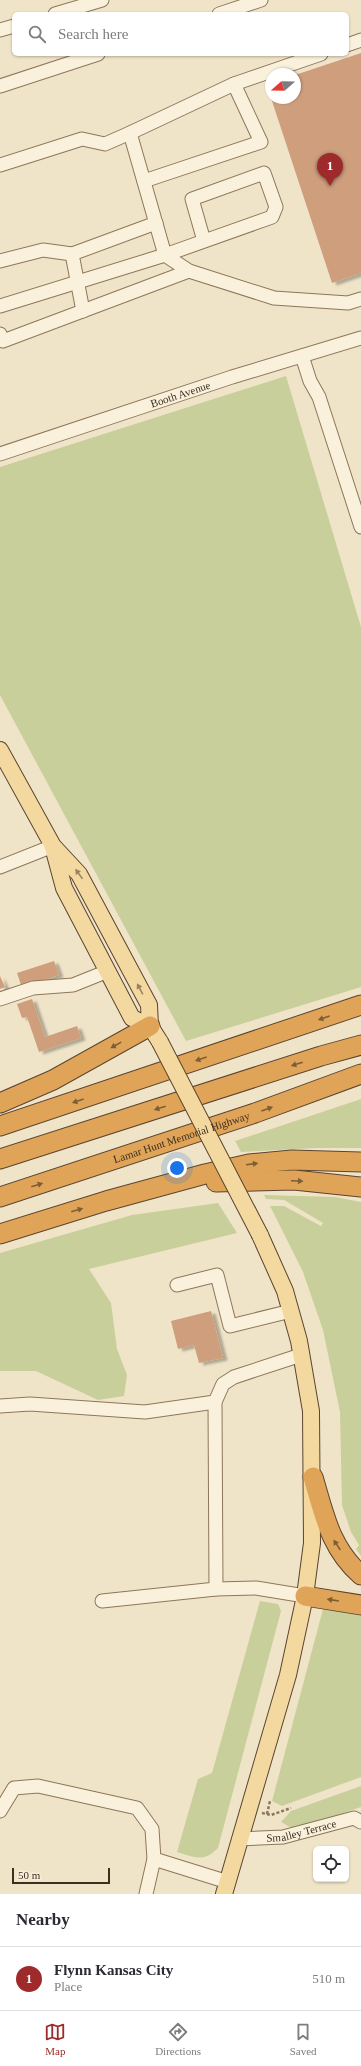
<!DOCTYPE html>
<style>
body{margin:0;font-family:Georgia,serif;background:#f2f2f3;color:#2b2b33}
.controls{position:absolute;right:12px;bottom:12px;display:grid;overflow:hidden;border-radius:6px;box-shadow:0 1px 3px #0004}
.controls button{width:36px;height:36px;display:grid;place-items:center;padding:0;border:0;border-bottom:1px solid #e1e1e2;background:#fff;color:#2b2b33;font:20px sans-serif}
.compass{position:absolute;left:265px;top:68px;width:36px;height:36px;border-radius:50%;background:#fff;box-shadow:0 1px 3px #0004;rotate:250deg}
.scale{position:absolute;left:12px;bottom:10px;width:98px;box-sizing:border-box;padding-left:4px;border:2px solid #3d2e20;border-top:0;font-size:11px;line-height:14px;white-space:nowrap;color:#3d2e20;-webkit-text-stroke:3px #f7eed8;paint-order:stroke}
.you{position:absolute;left:177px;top:1168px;width:14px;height:14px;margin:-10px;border:3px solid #fff;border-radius:50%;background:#1a73e8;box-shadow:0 0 0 6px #1a73e833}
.badge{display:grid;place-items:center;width:26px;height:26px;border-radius:50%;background:#9e2a2b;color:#fff;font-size:13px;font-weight:700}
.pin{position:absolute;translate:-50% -33px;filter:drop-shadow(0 1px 2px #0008)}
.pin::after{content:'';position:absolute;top:21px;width:14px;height:12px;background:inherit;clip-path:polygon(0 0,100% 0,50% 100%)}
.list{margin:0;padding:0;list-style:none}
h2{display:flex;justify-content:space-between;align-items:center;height:52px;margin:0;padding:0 16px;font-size:17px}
h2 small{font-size:13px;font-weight:400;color:#7c7c81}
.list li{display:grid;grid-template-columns:26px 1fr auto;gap:12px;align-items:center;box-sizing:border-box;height:64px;padding:0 16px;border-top:1px solid #e1e1e2}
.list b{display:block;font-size:15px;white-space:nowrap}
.list p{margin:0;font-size:13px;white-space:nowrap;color:#7c7c81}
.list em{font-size:13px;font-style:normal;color:#7c7c81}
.icon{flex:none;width:22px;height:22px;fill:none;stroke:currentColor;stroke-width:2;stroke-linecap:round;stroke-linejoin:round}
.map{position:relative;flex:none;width:361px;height:1894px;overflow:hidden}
.search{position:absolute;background:#fff;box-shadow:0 1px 3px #0004;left:12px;right:12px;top:12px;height:44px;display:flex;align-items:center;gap:10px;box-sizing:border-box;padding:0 14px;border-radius:6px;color:#7c7c81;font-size:15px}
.sheet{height:116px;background:#fff}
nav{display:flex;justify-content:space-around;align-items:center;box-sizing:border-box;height:56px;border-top:1px solid #e1e1e2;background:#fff;font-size:11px;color:#7c7c81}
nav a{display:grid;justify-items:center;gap:2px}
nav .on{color:#9e2a2b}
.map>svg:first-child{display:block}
</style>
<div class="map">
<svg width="361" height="1894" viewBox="0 0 361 1894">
<defs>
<filter id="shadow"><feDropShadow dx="4.5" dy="2.5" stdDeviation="1" flood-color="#0004"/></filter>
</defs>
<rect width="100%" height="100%" fill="#f0e4c8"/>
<g fill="#c9cf9b">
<path d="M 286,376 L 361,627 L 361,987 L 186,1041 L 0,695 L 0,467 Z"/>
<path d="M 361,1099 L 361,1148 L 317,1148 L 241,1152 L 235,1141 Z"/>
<path d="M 264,1195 L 335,1197 L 361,1202 L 361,1556 L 356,1549 L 359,1545 L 351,1532 L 342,1505 L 340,1412 L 323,1330 L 303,1272 L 270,1206 L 284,1206 L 321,1226 L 323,1223 L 284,1200 L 266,1199 Z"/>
<path d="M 218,1203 L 237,1233 L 89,1269 L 111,1303 L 117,1349 L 127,1375 L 124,1396 L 98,1400 L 36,1371 L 0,1371 L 0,1253 L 132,1215 Z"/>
<path d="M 260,1601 L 278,1604 L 281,1611 L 218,1848 C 203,1863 195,1857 177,1852 L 198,1779 L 212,1773 Z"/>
<path d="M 323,1609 L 361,1614 L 361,1777 L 282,1806 L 272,1801 Z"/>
<path d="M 361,1786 L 361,1807 L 303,1827 L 290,1827 L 281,1822 L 291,1811 Z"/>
</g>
<g fill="#cf9f7d" filter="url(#shadow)">
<path d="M 361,53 L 361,273 L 332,283 L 271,98 L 295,98 L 295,75 Z"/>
<path d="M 271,83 L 271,97 L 266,84 Z"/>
<path d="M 54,961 L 59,975 L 22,988 L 17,973 Z"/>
<path d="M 0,976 L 5,987 L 0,989 Z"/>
<path d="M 32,999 L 45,1037 L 77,1026 L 81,1038 L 39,1052 L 27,1017 L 22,1018 L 17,1004 Z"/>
<path d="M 211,1311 L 223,1358 L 199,1363 L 194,1345 L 178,1349 L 171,1321 Z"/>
</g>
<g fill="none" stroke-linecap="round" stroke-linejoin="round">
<g stroke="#8d765c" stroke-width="15">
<g id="minor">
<path d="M 55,14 L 102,0"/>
<path d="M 219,14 L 261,0"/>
<path d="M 0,30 L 14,26"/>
<path d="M 347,45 L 361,40"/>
<path d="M 321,54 L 234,84 L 130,133 L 165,255 L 189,271 L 274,298 L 348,303 L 361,299"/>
<path d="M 0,86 L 98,54"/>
<path d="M 0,165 L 82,139 L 105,144 L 130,133"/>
<path d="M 144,181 L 261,142 L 234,84"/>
<path d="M 0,261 L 43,250 L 72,254"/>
<path d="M 0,306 L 165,255 L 272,217 L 276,207 L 264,173 L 192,199 L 204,241"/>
<path d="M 83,311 L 72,254 L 156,223"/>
<path d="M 0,334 L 3,341 L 189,271"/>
<path d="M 302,356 L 310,381 L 319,397 L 361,527"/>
<path id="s1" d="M 0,454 L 232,377 L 361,338"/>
<path d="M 0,867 L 53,846"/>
<path d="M 0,999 L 33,988 L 73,985 L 108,971"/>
<path d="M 177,1285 L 217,1275 L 230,1326 L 291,1311"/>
<path d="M 0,1406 L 30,1404 L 145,1412 L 215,1402"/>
<path d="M 216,1589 L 215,1402 L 223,1384 L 234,1377 L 301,1355"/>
<path d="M 102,1601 L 216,1589 L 256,1588 L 305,1596"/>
<path d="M 0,1811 L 14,1788 L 38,1786 L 137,1808 L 152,1829 L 154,1859 L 146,1894"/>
<path id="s2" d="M 239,1839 L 283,1837 L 354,1818 L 361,1822"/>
<path d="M 154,1859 L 228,1882"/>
</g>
</g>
<g stroke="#5b4430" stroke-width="18">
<g id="major">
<path d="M 0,750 L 53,846 L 79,874 L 149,1005 L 150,1026 L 160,1042"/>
<path d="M 53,847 L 64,888 L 132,1018 L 150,1026"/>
<path d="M 224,1894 L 288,1675 L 305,1596 L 312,1543 L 311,1411 L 299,1341 L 285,1291 L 260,1235"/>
</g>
</g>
<g stroke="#5b4430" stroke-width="21">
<g id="highway">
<path d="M 0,1103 L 53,1080 L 150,1026"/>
<path d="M 0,1126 L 361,1005"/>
<path d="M 0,1159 L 321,1056 L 361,1045"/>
<path d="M 216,1182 L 294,1180 L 361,1187"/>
<path id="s3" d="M 0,1197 L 255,1113 L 361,1074"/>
<path d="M 0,1234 L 106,1201 L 205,1174 L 249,1164 L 292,1160 L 361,1162"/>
<path d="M 313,1477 C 324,1514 330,1548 361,1575"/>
<path d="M 305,1596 L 361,1605"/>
</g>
</g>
<g stroke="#8d765c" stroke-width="2.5" stroke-dasharray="3 2" stroke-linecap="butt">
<path d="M 262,1813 L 271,1815 L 291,1808"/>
<path d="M 267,1814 L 270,1801"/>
</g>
<use href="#minor" stroke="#faf1dc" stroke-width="13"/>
<use href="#major" stroke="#f3d9a0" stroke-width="16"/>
<use href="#highway" stroke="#e0a458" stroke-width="19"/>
<g stroke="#5b4430" stroke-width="18" stroke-linecap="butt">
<path id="major-bridge" d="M 160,1042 L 260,1235"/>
</g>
<use href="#major-bridge" stroke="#f3d9a0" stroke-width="16"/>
</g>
<defs><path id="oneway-solid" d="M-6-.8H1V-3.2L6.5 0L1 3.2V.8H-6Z"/></defs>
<g fill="#988460">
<use href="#oneway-solid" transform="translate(79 874) rotate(-126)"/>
<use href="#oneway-solid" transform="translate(140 989) rotate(-118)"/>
</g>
<g fill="#7e5d36">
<use href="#oneway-solid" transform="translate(324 1018) rotate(161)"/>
<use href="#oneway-solid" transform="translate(116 1045) rotate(151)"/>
<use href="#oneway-solid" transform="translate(201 1059) rotate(161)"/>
<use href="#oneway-solid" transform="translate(297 1064) rotate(162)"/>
<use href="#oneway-solid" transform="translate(78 1101) rotate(161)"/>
<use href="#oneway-solid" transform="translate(160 1108) rotate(162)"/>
<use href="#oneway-solid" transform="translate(267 1109) rotate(-20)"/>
<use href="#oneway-solid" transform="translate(252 1164) rotate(-7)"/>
<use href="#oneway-solid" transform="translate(297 1181) rotate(3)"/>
<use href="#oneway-solid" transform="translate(37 1185) rotate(-18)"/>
<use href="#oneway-solid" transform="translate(77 1210) rotate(-16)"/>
<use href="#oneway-solid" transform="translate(337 1545) rotate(-124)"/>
<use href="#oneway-solid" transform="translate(333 1600) rotate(-171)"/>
</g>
<g text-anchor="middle" stroke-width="3.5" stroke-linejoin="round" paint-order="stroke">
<g font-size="11" fill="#3d2e20" stroke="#f7eed8">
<text dy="4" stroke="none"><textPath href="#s1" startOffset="190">Booth Avenue</textPath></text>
<text dy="4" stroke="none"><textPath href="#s3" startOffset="191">Lamar Hunt Memorial Highway</textPath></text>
<text dy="4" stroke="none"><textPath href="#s2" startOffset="63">Smalley Terrace</textPath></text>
</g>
</g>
</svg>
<div class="controls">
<button><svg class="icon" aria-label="locate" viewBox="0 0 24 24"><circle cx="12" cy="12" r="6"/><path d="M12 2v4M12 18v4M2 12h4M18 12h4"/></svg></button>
</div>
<svg class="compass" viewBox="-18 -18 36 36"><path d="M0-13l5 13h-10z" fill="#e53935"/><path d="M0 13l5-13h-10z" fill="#7c7c81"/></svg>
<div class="scale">50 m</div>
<div class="you"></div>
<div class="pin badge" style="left:330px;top:186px">1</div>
<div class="search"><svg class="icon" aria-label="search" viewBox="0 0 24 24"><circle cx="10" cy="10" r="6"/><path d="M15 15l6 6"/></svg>Search here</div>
</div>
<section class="sheet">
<h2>Nearby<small></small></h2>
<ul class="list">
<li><span class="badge">1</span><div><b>Flynn Kansas City</b><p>Place</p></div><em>510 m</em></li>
</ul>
</section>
<nav>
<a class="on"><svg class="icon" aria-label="map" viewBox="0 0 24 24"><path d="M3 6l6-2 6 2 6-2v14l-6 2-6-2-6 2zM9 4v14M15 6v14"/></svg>Map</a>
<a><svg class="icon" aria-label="directions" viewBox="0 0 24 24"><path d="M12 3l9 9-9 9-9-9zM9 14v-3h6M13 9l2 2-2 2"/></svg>Directions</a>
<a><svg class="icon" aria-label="saved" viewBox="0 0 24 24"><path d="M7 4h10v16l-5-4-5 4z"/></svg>Saved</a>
</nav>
